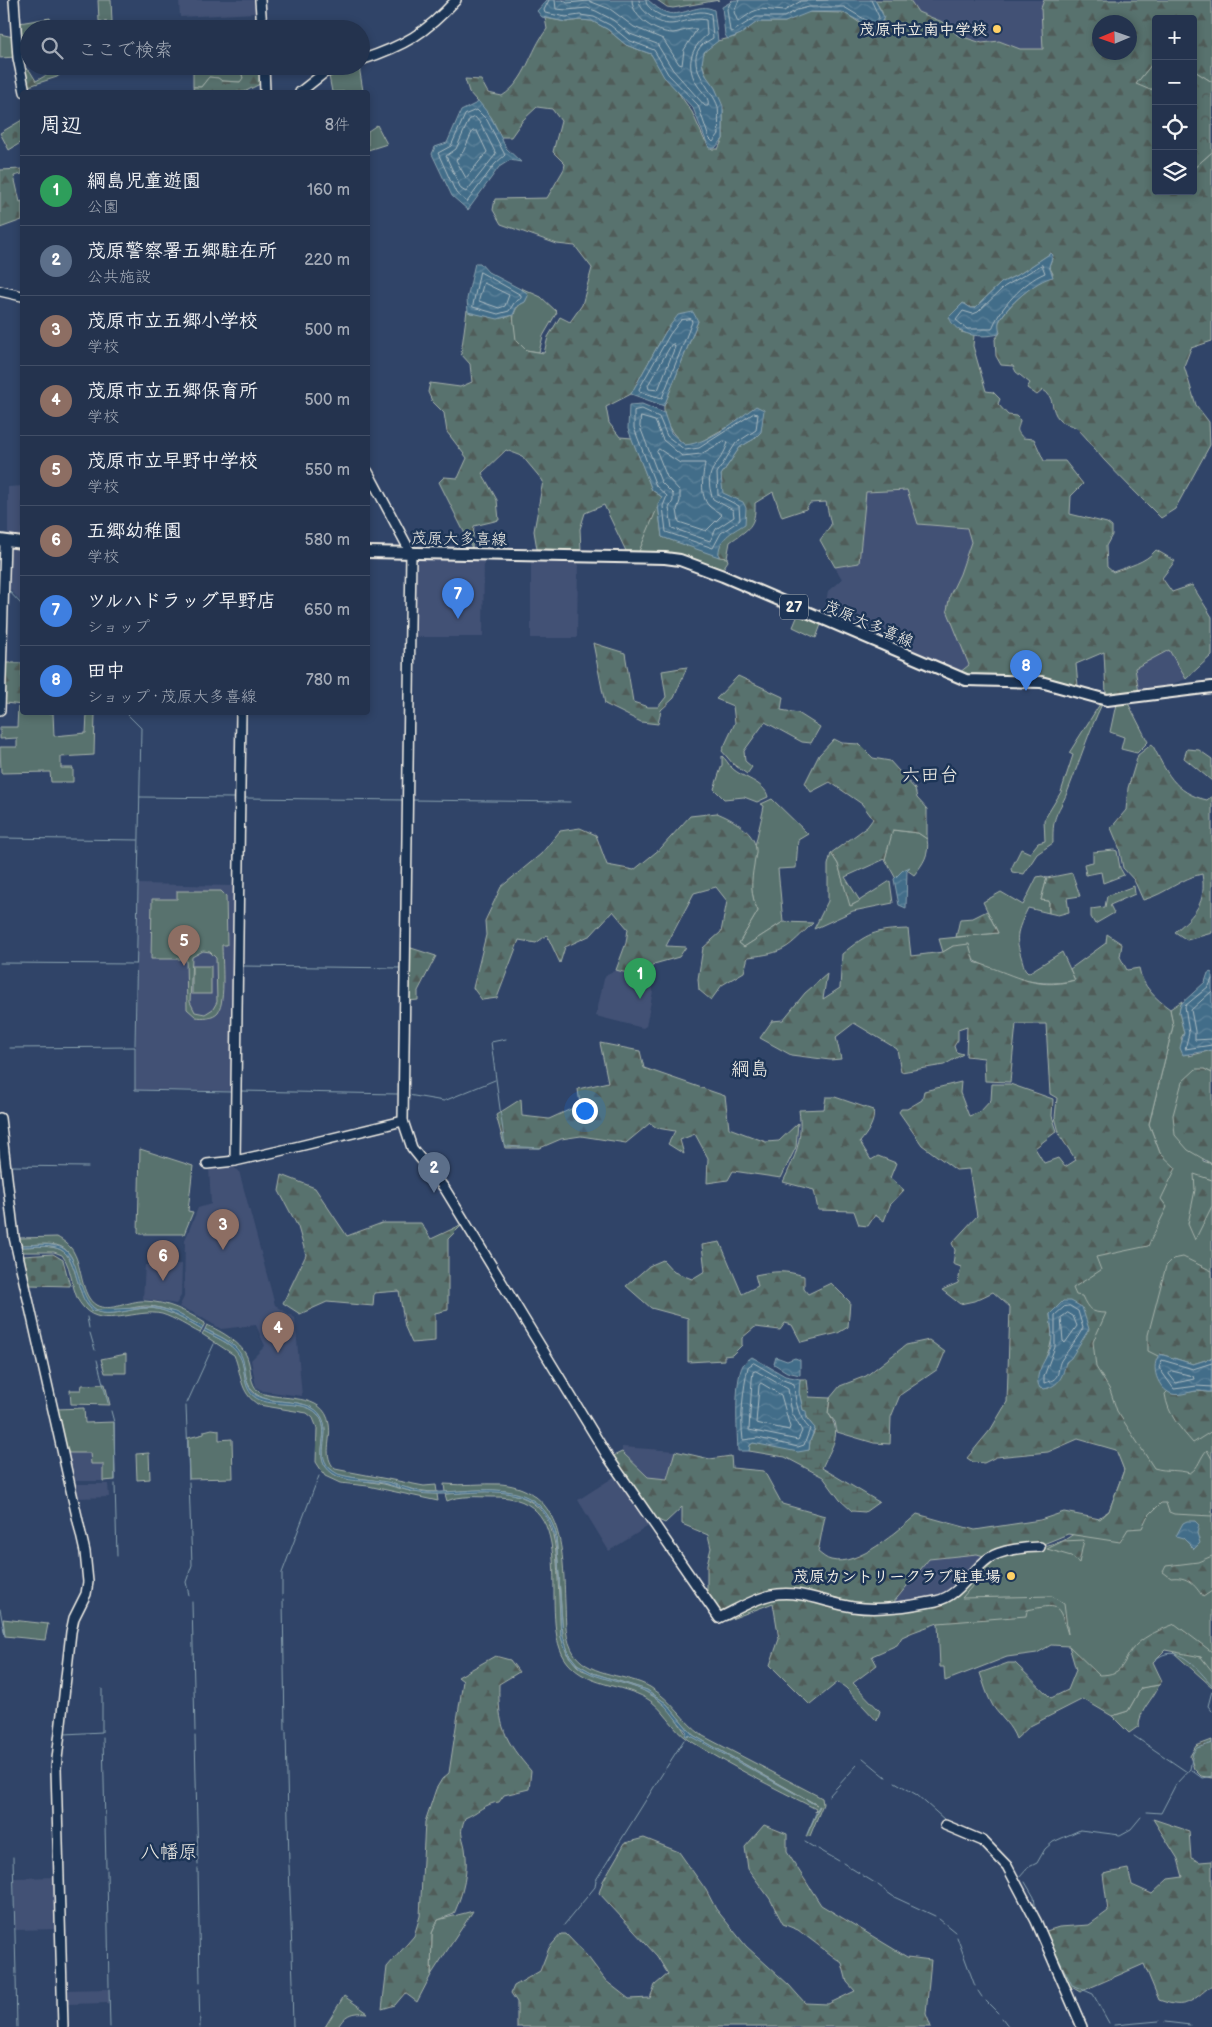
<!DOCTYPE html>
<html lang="ja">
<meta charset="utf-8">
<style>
body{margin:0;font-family:"Balsamiq Sans","Klee One",sans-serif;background:#303f58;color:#f1f3f6}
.controls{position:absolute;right:15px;top:15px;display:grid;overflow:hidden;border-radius:5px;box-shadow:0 2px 8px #0003}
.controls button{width:45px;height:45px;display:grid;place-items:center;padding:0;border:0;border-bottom:1px solid #414e66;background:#24334e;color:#f1f3f6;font:25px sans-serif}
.compass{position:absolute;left:1092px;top:15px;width:45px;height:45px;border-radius:50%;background:#24334e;box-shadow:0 2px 8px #0003;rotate:268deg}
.you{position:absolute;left:584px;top:1110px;width:18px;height:18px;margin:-12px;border:4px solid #fff;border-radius:50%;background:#1a73e8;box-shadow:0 0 0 8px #1a73e833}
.badge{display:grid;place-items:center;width:32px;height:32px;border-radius:50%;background:#8c9099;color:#fff;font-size:16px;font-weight:700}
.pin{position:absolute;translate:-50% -41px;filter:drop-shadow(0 1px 2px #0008)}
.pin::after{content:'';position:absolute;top:26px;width:18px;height:15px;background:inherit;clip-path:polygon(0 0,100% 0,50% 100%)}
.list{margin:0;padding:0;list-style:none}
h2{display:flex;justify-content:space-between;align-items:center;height:65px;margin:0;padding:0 20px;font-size:21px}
h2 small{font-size:16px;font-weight:400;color:#a3aab6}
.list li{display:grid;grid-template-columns:32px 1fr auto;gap:15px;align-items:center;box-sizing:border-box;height:70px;padding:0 20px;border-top:1px solid #414e66}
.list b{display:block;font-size:19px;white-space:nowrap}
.list p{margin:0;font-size:16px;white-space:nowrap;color:#a3aab6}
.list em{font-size:16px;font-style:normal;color:#a3aab6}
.icon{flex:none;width:28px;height:28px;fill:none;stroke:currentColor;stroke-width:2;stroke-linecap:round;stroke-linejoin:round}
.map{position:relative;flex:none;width:1212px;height:2027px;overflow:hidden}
.search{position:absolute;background:#24334e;box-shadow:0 2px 8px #0003;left:20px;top:20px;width:350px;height:55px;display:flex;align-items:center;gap:12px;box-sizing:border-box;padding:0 18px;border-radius:28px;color:#a3aab6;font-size:19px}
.panel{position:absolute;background:#24334e;box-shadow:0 2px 8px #0003;left:20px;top:90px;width:350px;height:625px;border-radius:5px}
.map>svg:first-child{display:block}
</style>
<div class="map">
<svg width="1212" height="2027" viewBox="0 0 1212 2027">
<defs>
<pattern id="forest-firs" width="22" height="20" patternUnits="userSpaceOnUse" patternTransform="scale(1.25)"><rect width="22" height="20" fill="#58726e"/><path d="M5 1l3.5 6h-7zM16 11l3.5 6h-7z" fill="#505b58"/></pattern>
<pattern id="wetland-marsh" width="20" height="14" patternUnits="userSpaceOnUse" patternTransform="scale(1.25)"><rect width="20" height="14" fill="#58726e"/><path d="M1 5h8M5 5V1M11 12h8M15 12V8" fill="none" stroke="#505b58"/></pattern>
<pattern id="cemetery-stones" width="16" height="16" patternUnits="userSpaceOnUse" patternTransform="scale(1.25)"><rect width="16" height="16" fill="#58726e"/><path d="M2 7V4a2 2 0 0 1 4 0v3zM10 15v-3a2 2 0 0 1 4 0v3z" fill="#505b58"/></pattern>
<pattern id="park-crowns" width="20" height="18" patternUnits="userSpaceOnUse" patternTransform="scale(1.25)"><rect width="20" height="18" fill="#58726e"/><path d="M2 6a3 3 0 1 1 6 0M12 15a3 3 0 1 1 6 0" fill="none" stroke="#505b58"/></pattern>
<pattern id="water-waves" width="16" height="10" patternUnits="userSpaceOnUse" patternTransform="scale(1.25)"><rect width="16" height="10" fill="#426d89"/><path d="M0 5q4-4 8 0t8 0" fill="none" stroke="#5e829a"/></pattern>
</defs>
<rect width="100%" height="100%" fill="#304468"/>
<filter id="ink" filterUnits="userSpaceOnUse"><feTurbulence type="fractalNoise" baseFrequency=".02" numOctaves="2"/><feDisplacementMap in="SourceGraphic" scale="10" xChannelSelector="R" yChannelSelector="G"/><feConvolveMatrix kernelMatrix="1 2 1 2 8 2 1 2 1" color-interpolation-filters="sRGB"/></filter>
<g filter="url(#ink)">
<g fill="#425175">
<path d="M 179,0 L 255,0 L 256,13 L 180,17 Z"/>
<path d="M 910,0 L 1044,0 L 1041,8 L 1044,49 L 1020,49 L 999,41 L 982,43 L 957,35 L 945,23 L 918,12 Z"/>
<path d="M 22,486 L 22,538 L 8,537 L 8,487 Z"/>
<path d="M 908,490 L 918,524 L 967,528 L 971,542 L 960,574 L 950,595 L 947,610 L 969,665 L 959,673 L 824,613 L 828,591 L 842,579 L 835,567 L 859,563 L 866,492 Z"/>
<path d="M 13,545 L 22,546 L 22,603 L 8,587 L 8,550 Z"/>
<path d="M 484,557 L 483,637 L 413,637 L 413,558 Z"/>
<path d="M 531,557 L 578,558 L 577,638 L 531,638 Z"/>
<path d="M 1169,650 L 1186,679 L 1153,691 L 1139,693 L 1135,668 Z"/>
<path d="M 138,884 L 233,886 L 231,1091 L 135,1090 Z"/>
<path d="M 616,970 L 652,981 L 653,991 L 646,1026 L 643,1028 L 596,1016 L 604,979 L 607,974 Z"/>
<path d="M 230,1165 L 239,1171 L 275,1305 L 295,1318 L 302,1396 L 263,1391 L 256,1387 L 251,1360 L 265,1346 L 256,1325 L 221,1329 L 194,1313 L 179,1307 L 184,1297 L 185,1240 L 198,1208 L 211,1204 L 209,1168 Z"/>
<path d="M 182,1264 L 181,1296 L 176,1304 L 143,1299 L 145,1265 Z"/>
<path d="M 622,1447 L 675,1451 L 667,1479 L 648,1477 L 622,1452 Z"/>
<path d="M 68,1453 L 91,1453 L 103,1463 L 103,1481 L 74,1481 Z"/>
<path d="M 614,1477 L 650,1525 L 609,1551 L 578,1500 Z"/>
<path d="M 74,1484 L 108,1484 L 109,1497 L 76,1498 Z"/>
<path d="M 977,1554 L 984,1556 L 955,1589 L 933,1599 L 893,1603 L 929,1559 Z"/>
<path d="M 58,1877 L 59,1929 L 15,1930 L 14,1878 Z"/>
<path d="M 109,1989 L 109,2003 L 66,2004 L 65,1990 Z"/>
</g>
<g fill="#58726e" stroke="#a6b2ab" fill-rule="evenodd">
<path d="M 98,0 L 111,0 L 112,22 L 99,21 Z"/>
<path d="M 50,18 L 53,29 L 29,29 L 29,36 L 19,38 L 19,23 Z"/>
<path d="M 0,34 L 13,37 L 16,57 L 0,58 Z"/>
<path d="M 229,66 L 240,66 L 243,79 L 240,82 L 222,81 L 218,78 L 209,77 L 201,87 L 193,87 L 193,72 Z"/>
<path d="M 359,66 L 363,91 L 332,92 L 329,76 Z"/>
<path d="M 377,125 L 387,144 L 368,150 L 368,131 Z"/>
<path d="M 521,288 L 541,297 L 557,312 L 543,336 L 539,352 L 526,350 L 515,340 C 514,326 509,308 525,302 L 528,295 Z"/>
<path d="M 658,504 L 662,537 L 727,558 L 728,561 L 722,570 L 680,555 L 639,551 Z"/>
<path d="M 802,613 L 822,622 L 816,638 L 793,627 L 798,615 Z"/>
<path d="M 1128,703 L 1148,742 L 1137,753 L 1121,749 L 1124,737 L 1110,732 L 1116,704 Z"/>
<path d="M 1100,704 L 1102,704 C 1089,731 1080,760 1069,788 C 1059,814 1052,812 1053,843 L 1037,854 L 1024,874 L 1012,872 L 1011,869 L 1021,849 L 1030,853 L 1038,843 L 1045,841 L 1044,820 L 1061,792 L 1073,755 L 1069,753 Z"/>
<path d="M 18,707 L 22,708 L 22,712 L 53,713 L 54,736 L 86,733 L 87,713 L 95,713 L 94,755 L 61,757 L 61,768 L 73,768 L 73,782 L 51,782 L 50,772 L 1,773 L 0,747 L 17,747 L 17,738 L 0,739 L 0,727 L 17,727 Z"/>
<path d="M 722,756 C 726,759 728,764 732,768 C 742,778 765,782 768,797 L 757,802 L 744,797 L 724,799 L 714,789 L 722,765 Z"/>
<path d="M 772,799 L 808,834 L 798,840 L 796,868 L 778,869 L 783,922 L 744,947 L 739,943 L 758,911 C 742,880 758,838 764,806 L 761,804 Z"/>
<path d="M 892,830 L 918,833 L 927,839 C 930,854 923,864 914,875 L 907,870 L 896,879 L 885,859 Z"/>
<path d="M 1114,850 L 1117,851 L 1120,868 L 1124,875 L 1103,883 L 1101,872 L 1086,875 L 1084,864 L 1093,862 L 1093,852 Z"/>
<path d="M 831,853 L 838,864 L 851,906 L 890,881 L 893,903 L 853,911 L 814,929 L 828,901 L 828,865 Z"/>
<path d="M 1042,876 L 1047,878 L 1041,900 L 1049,901 L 1049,913 L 1028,908 C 1013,939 1016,938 1025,970 L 1028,973 L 1062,952 L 1075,980 C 1034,991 985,971 953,946 L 943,952 L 939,939 L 998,933 L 983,902 L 1001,892 L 1023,905 L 1037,877 Z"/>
<path d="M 1134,886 L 1135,894 L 1110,905 L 1114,913 L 1095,924 L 1091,917 L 1091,909 L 1105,907 L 1107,896 Z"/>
<path d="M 177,891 L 221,891 L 226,896 L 227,945 L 222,945 C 222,959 226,1001 218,1012 C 213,1018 202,1018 196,1017 L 187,1009 L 186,959 L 151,959 L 152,899 L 177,899 ZM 203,951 L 210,952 L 216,958 L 217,1002 L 213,1009 L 205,1014 L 195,1012 L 190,1002 L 192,957 Z"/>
<rect x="192" y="966" width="19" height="28"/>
<path d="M 1182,1001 L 1179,1012 L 1184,1033 L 1181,1038 L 1189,1056 L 1212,1050 L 1212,1073 L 1204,1069 L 1203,1161 L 1212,1164 L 1212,1180 L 1194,1175 L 1212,1188 L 1212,1687 L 1164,1644 L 1089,1699 L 1069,1646 L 1051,1645 L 1037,1653 L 1007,1657 L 945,1681 L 944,1667 L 940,1667 L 938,1623 L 964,1588 L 996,1558 L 1063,1541 L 1109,1511 L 1124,1470 L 1117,1450 L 1047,1309 L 1160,1153 L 1149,1124 L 1173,1026 L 1170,1009 Z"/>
<path d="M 140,1149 L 193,1166 L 188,1211 L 193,1212 L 184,1234 L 140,1234 L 138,1232 Z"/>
<path d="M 57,1237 C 64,1241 71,1246 74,1253 C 82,1267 81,1296 96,1305 C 110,1313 129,1300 145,1301 C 168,1302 186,1311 205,1323 L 203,1327 C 185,1318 167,1306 146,1306 C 132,1306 111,1316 97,1310 C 71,1300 85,1251 56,1245 C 45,1243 32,1245 21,1245 L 19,1238 Z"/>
<path d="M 21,1247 C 32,1247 46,1245 56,1248 C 79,1253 74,1295 92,1310 L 91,1312 L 93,1310 C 110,1319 132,1307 151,1308 C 170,1310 186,1321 202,1330 L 200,1333 C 188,1327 175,1318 162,1314 C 137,1308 103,1329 84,1308 C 70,1294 74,1270 62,1255 L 54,1252 L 22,1252 Z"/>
<path d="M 207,1325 C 221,1331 244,1344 248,1360 C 252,1372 249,1383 259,1392 C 281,1402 324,1391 329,1424 C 332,1441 322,1455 335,1469 L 424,1486 L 436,1485 L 437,1492 C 415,1492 395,1484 373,1480 C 362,1478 350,1478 339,1475 C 334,1473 328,1469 325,1463 C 318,1449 330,1432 322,1418 C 310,1395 274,1407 256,1394 C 242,1385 247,1360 235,1347 C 228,1339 214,1334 205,1329 Z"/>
<path d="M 204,1331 C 215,1337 232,1344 239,1354 C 248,1369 240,1389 258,1398 C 275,1408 306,1398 319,1416 C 334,1438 306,1458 338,1477 L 384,1484 L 413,1492 L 437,1494 L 438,1501 L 368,1486 L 340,1483 L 325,1476 L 316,1462 L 317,1428 L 313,1418 L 307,1413 L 259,1405 C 239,1393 242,1374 234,1355 L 202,1334 Z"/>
<path d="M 126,1354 L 126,1373 L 105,1373 L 101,1359 Z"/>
<path d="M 105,1384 L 110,1405 L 71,1404 L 70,1390 L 81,1390 L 82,1385 Z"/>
<path d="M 84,1408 L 85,1423 L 114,1422 L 115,1480 L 103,1481 L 103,1464 L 91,1464 L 90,1453 L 68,1453 L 57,1409 Z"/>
<path d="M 212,1429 L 219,1430 L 219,1440 L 232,1439 L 233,1478 L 189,1479 L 188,1438 L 204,1434 L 204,1431 Z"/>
<path d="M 149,1453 L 150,1479 L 137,1480 L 136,1454 Z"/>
<path d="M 444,1484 C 463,1486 482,1483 501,1484 C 565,1490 563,1555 565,1603 C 566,1621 564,1639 575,1655 C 592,1677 627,1674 650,1687 C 673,1701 682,1721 703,1736 L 822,1798 L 823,1804 L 810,1836 L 806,1837 L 820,1806 L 815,1812 L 816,1809 C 773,1787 730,1766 689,1740 C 672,1729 664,1708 646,1698 C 621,1684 587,1686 568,1663 C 532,1620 590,1494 492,1497 C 478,1497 460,1495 447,1501 L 445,1494 C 464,1493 484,1489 503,1492 C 553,1499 556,1538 558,1579 C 559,1598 560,1618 561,1637 L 567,1654 L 577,1666 L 582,1670 L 641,1689 L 656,1698 L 671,1711 L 688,1737 L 689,1734 L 817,1805 L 693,1735 L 666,1703 L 647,1690 L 593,1673 L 577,1664 L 569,1654 L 563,1636 L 556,1534 C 540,1480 488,1490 445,1492 Z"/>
<path d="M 3,1619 L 48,1624 L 45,1640 L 5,1636 Z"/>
<path d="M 1159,1685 C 1153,1700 1139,1710 1139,1726 L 1129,1733 L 1112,1716 L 1128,1711 L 1141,1688 Z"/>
<path d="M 473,1911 L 431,1975 L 432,1933 L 438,1920 Z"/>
<path d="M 344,1996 L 368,2013 C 353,2012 346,2013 338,2027 L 325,2027 Z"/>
</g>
<g fill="url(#forest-firs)" stroke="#a6b2ab" fill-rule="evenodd">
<path d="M 657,0 L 719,0 L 673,8 L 667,7 Z"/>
<path d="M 875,0 L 910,0 L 918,12 L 945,23 L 957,35 L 982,43 L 999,41 L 1020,49 L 1043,49 L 1041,8 L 1044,0 L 1212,0 L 1212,82 L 1193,70 L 1193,19 L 1156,19 L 1156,59 L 1137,83 L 1148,89 L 1156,89 L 1156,191 L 1193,191 L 1193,169 L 1212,152 L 1212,341 L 1191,348 L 1184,366 L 1196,405 L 1209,422 L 1210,445 L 1175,509 L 1161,518 C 1142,499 1123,480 1104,460 C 1095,450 1088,439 1079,430 C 1074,424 1065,426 1059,419 C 1050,410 1055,396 1043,390 L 1037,395 L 1027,388 L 1030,383 L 1016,372 L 1013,366 L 1001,365 L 996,356 L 995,339 L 1000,333 C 999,329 997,325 999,322 C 1008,304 1035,282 1053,274 L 1049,266 L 1053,256 L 1051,253 L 1021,273 L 1001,283 L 975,308 L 971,308 L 963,303 L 952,322 L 961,332 L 974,335 L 973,346 L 986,391 L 993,392 L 1000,399 L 998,404 L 1008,415 L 1016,416 L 1020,420 C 1019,430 1014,428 1023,438 L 1034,439 L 1044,461 L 1065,461 L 1083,484 L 1071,496 L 1070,514 L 1107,523 L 1112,527 L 1112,535 L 1106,546 L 1107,567 L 1113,572 C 1129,566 1145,563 1156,550 L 1175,561 L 1162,578 L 1172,592 L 1192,585 L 1212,617 L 1212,655 L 1186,679 L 1169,650 L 1135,668 L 1139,693 L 1118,696 L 1106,694 L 1104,652 L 1076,664 L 1078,686 L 1038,675 L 979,677 L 959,673 L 969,665 L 947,610 L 950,595 L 960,574 L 971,542 L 967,528 L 918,524 L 907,490 L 866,492 L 859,563 L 835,567 L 820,540 L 831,525 L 826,502 L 810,503 L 806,509 L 782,517 L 773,492 L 755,503 C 756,527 748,529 730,542 L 727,558 L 719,557 L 718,550 L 724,537 L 721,475 L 740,447 L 754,439 L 725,428 L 697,444 L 685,445 C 673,435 663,423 664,406 L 698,321 L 666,331 L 631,394 L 606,407 L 609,423 L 620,437 L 632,438 L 652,490 L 662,497 L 639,551 L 626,551 L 604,505 L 585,513 L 580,529 L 581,550 L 537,549 L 534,531 L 543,481 L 522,456 L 506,450 L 482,473 L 497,500 L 499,520 L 474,526 L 472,548 L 439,482 L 444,477 L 458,478 L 467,458 L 447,432 L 444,413 L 432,401 L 428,392 L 430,383 L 460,387 L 472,382 L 470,364 L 461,354 L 467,310 L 470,313 C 484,313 500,322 513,315 L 516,340 L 526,350 L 544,353 L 548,337 L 560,317 L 570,322 L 582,305 L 592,268 L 575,246 L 557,244 L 501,224 L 493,210 L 495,199 L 547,198 L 564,169 L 565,164 L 553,152 L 561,121 L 552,109 L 537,107 L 523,120 L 511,137 L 501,137 L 491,117 L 469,92 L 465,79 L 481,80 L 488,93 L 502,96 C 527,80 529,52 547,29 L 545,18 L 566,22 L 580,20 L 592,21 L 607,29 L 626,45 L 651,54 L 692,112 L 704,139 L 712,149 L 718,149 L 723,139 L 723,110 L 715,88 L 707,78 L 702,63 L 702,57 L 707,48 L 717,41 L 735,37 L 757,22 L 785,22 L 804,12 L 845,13 L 872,31 L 875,31 L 883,21 L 882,12 ZM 1100,22 L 1130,22 L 1130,52 L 1100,52 Z"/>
<path d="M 57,66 L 69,67 L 57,77 L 26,87 L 22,69 L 25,68 L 30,71 L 36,81 L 52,72 Z"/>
<path d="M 240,66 L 259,66 L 260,84 L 244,92 L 194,92 L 193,87 L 201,87 L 209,77 L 218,78 L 222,81 L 240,82 L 243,78 Z"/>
<path d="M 22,169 L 22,174 L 14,176 L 20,202 L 22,201 L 22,220 L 0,228 L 0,170 Z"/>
<path d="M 593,643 L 625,653 L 633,702 L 648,707 L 658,707 L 666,697 L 662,671 L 687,667 L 674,698 L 661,710 L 658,724 L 641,722 L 605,704 Z"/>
<path d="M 5,663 L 22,663 L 22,705 L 5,703 Z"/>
<path d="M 738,676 L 783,697 L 781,710 L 798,713 L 820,727 L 811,743 L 802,742 L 765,722 L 744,751 L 745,761 L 752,767 L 747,774 L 733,764 L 722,751 L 735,723 L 733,706 L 716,699 Z"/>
<path d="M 834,739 L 842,743 L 859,744 L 873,758 L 890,761 L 915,789 L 917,798 L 927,809 L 927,839 L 918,833 L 893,830 L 885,859 L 845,877 L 860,901 L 850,906 L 838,864 L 831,853 L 867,827 L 873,819 L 862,804 L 830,782 L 811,792 L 805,783 L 819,755 Z"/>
<path d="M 1152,744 C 1166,771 1174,793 1207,800 L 1212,796 L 1212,933 L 1187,940 L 1175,932 C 1195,914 1207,903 1202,874 C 1181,878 1166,894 1143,900 L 1134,880 L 1123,868 L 1119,847 L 1111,828 L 1126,810 L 1128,788 L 1138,755 Z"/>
<path d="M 1187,749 L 1199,750 L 1212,759 L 1212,781 L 1184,758 Z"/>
<path d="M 717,813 C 732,819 754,831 756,849 C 757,853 754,860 754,865 C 751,882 750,894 758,911 L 739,943 L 744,947 L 783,922 L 813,923 C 787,948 786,953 748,957 L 744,972 L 722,985 L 711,1000 L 699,990 L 698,979 L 703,948 L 721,932 L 727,901 L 716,887 L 694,893 L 666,946 L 686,947 L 679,957 L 654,964 L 650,969 L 649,979 L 616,970 L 626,943 L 628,929 L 613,911 L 591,935 L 565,947 L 560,963 L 547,935 L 536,943 L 519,940 L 497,998 L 482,1000 L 473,988 L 486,935 L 485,921 L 501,887 L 541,854 L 560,831 L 580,828 L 596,835 L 607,865 L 634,870 L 661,848 L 690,816 Z"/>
<path d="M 1072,873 L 1080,896 L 1067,898 L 1069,912 L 1058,915 L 1049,913 L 1049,901 L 1041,900 L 1047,878 Z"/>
<path d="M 987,911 L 998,933 L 956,937 L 960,919 L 973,918 Z"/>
<path d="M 908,929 L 911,956 L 943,952 L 953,946 L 969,944 L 974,962 C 1011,972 1033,992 1075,980 L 1070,969 L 1106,943 L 1107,934 L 1122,944 L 1120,957 L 1127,970 L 1139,968 C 1142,986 1156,999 1170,1009 L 1173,1026 L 1149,1124 L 1160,1153 L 1176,1168 L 1161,1199 L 1167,1207 L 1148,1246 L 1096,1257 L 1101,1270 L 1073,1288 L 1076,1295 L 1082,1296 C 1088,1309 1091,1313 1106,1313 L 1093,1342 L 1096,1367 L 1110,1390 L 1117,1411 L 1154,1468 C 1167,1472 1176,1469 1190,1473 C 1199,1468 1200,1457 1207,1450 L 1212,1459 L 1212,1516 L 1174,1514 L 1169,1512 L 1166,1503 L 1161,1503 L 1147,1517 L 1142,1528 L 1128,1529 L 1120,1542 L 1068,1534 L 1041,1545 L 998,1550 L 984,1556 L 977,1554 L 929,1559 L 893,1603 L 936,1603 L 996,1558 L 962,1598 L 1052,1596 L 1064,1604 L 1068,1634 C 1058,1602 1059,1604 1027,1610 L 1026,1616 L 938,1623 L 913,1632 L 902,1637 L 897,1645 L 872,1656 L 877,1665 L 853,1683 L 880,1711 L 877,1721 L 846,1688 L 838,1682 L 810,1705 L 770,1665 L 779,1639 L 773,1603 L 726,1621 L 707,1598 L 707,1564 L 711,1548 L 708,1535 L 682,1524 L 682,1507 L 665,1523 L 651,1517 L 611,1457 L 622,1452 L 648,1477 L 667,1479 L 675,1451 L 710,1459 L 731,1456 L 732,1468 L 764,1471 L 782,1504 L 825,1516 L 818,1552 C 822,1555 826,1559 831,1560 C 858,1567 898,1531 917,1514 L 975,1530 L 1040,1520 L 1064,1512 L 1100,1519 L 1109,1511 L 1124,1470 L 1116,1450 L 1078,1439 L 1048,1452 L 996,1457 L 984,1463 L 973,1462 L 967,1458 L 991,1429 L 1007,1402 L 1010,1307 L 993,1292 L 974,1301 L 960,1304 L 942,1290 L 958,1283 L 961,1267 L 953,1264 L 955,1250 L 952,1243 L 977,1216 L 969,1169 L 956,1170 L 922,1145 L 899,1112 L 901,1109 L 907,1109 L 922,1100 L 924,1091 L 961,1082 L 960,1093 L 969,1116 L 980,1112 L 991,1100 L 992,1084 L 1010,1084 L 1053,1099 L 1052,1116 L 1057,1131 L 1035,1148 L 1044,1163 L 1058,1158 L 1065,1167 L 1076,1160 L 1060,1136 L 1055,1117 L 1057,1098 L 1050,1094 L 1046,1024 L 1016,1024 L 1010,1082 L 985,1081 L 984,1058 L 966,1056 L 967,1026 L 958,1029 L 958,1040 L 954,1046 L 956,1052 L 963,1054 L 944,1065 L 901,1072 L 897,1049 L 854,1023 L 836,1037 L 841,1059 L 830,1060 L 791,1055 L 760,1038 L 772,1021 L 783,1020 L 805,993 L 827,974 L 823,999 L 840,988 L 842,954 C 868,933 874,930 908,929 ZM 1050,1314 L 1089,1329 L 1049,1388 L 1040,1388 L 1039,1375 L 1050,1347 L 1052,1338 Z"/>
<path d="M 408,947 L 436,956 L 418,991 L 418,1000 L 408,1001 Z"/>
<path d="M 600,1043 L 640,1051 L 644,1068 L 725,1096 L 729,1128 L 766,1142 L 779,1141 L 798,1123 L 796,1147 L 781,1178 L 733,1171 L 728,1180 L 707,1183 L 708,1158 L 695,1134 L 680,1140 L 684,1154 L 668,1144 L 675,1131 L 657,1128 L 650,1123 L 626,1143 L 581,1136 L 561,1139 L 540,1148 L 505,1148 L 496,1115 L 521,1099 L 522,1116 L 549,1119 L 580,1105 L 578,1089 L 608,1082 Z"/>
<path d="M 1196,1069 L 1204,1069 L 1212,1073 L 1212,1164 L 1188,1150 L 1175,1135 L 1173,1115 L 1182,1082 Z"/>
<path d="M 826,1097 L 835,1097 L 873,1110 C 876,1121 867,1134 860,1142 L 871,1160 L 878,1156 L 896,1163 L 890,1178 L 904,1190 L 890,1205 L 884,1221 L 875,1215 L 868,1226 L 859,1225 L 854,1211 L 818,1210 L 814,1190 L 783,1182 C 796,1155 803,1140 799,1110 L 824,1109 Z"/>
<path d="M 1194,1174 L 1212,1180 L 1212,1206 L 1195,1240 L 1188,1224 L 1195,1190 Z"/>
<path d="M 282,1175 L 315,1188 L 347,1236 L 382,1223 L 421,1223 L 431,1239 L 463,1224 L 448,1239 L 448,1310 L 435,1313 L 435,1341 L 412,1343 L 405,1327 L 399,1291 L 374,1293 L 373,1306 L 327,1302 L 300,1314 L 283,1303 L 306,1255 L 298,1227 L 279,1191 Z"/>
<path d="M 720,1242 L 742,1294 L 758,1286 L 755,1275 C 775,1271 785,1270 804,1276 L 804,1289 L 808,1294 L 831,1283 L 850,1302 L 848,1327 L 838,1333 L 801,1342 L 792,1325 L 785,1323 L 780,1330 L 755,1327 L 742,1338 L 742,1345 L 732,1355 L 724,1356 L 724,1360 L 688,1362 L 688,1318 L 651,1308 L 626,1286 L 649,1266 L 663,1260 L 674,1272 L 692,1279 L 705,1271 L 702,1245 Z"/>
<path d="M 1183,1257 L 1212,1271 L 1212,1358 L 1193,1364 L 1160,1354 L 1158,1356 L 1148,1351 L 1148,1335 L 1166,1266 L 1173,1259 Z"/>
<path d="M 929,1340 L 945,1352 L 938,1369 L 900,1395 L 891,1417 L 890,1444 L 874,1443 L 837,1432 L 835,1422 L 828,1413 L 830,1398 L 840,1386 L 866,1376 L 906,1345 Z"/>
<path d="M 1212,1389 L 1212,1431 L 1193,1443 C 1180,1428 1168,1415 1165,1394 L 1168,1391 L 1173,1394 L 1197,1391 L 1211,1392 Z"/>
<path d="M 1084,1540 L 1079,1563 L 1071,1556 L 1047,1549 L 1063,1541 Z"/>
<path d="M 1212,1556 L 1212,1591 L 1203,1597 C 1194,1584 1188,1576 1171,1578 L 1163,1572 L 1166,1566 L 1198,1562 Z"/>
<path d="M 1175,1624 L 1212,1652 L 1212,1671 L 1201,1657 L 1165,1650 L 1153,1662 L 1162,1681 L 1159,1685 L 1141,1688 L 1128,1711 L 1112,1716 L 1083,1699 L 1030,1726 L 1016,1739 C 1011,1725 1001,1718 993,1706 C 987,1696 984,1684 980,1673 L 1008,1663 L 1015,1663 L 1051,1698 L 1068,1690 L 1076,1670 L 1069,1646 L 1099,1675 C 1127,1675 1121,1660 1136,1645 C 1146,1635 1162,1629 1175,1624 Z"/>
<path d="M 495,1656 L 510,1660 L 519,1672 L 499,1684 C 498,1726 504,1740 531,1771 L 529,1789 L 504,1795 L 499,1802 C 486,1803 477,1813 465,1818 C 459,1834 462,1833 465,1848 C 469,1871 463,1893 454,1914 L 438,1920 L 432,1933 L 431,1975 L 417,2002 L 405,1993 L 395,2005 L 382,2009 L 387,1967 L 414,1936 L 420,1916 L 425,1822 L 436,1789 L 442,1779 L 449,1773 L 463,1681 L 458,1677 Z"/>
<path d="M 1212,1740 L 1212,1778 L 1201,1776 L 1194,1769 L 1190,1756 L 1196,1746 Z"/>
<path d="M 1153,1819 L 1189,1831 L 1191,1858 L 1200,1862 L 1212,1861 L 1212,1985 C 1190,2002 1187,2010 1159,2000 L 1144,1964 L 1080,1992 L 1070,1986 L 1043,1932 L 1059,1927 L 1089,1925 L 1108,1911 L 1103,1874 L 1128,1869 L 1132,1885 L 1152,1894 L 1168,1879 L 1183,1877 L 1178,1859 Z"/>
<path d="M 764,1825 L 787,1834 L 787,1852 L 821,1905 L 907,1957 L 931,1960 L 926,2014 L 931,2027 L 517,2027 L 517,2002 L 511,1993 L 514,1986 L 540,1971 L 549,1948 L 561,1934 L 566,1934 L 588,1957 L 606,1981 L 629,1999 L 650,1998 L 655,1985 L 668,1974 L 657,1956 L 599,1893 L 603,1881 L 625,1843 L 644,1838 L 679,1852 L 706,1890 L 716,1909 L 746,1946 L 789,1985 L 805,2003 L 828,2004 L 855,1991 L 847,1982 L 842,1963 L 798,1930 L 783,1924 L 770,1899 L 748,1869 L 745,1847 Z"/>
</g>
<path fill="url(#wetland-marsh)" stroke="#a6b2ab" d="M 800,1379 L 807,1379 L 809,1397 L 830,1398 L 828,1413 C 844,1434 831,1447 822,1468 L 879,1502 L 865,1512 L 852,1511 L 840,1500 L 823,1477 L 785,1457 L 749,1451 L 750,1445 L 753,1443 L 809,1450 L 810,1441 L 815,1430 L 803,1410 L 799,1392 Z"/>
<g fill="url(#cemetery-stones)" stroke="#a6b2ab">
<path d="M 22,120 L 22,142 L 9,150 L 0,133 Z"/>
<path d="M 53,1254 L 63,1260 L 70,1286 L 30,1285 L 23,1256 Z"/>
</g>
<g fill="url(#park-crowns)" stroke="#a6b2ab">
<path d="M 1156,59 L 1156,89 L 1148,89 L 1136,84 Z"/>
<path d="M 1193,70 L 1212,82 L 1212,152 L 1193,169 Z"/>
</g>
<g fill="url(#water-waves)" stroke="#89a2af">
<path d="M 547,0 L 648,0 C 654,5 660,11 668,13 C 683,17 699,2 714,10 L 718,41 L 704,52 L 702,63 L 705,74 L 715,88 L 723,106 L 723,139 L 715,148 L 709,148 L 693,108 L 664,77 L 651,54 L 626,45 L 607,29 L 592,21 L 580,20 L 566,22 L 542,17 L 537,11 Z"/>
<path d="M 734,0 L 875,0 L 884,17 L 878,29 L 872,31 L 861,22 L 842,12 L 810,12 L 785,22 L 757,22 L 741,34 L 728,39 L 725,35 L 722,7 Z"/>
<path d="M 479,102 L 491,117 L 506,148 L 521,162 L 510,160 L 499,167 L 468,210 L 452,196 L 432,154 L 435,147 L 447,143 L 461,111 Z"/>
<path d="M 1051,253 L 1053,255 L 1049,266 L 1053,277 C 1036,280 1005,307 999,322 C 998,326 1000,330 999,334 C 982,338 956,337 949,317 L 963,303 L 971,308 L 975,308 L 1001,283 L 1021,273 Z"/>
<path d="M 475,263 L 480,263 L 488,272 L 526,292 L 528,296 L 525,302 L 517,306 L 513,315 L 498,319 L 468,312 L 467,299 Z"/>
<path d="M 693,312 L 698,321 L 664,406 L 631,394 L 666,331 L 678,315 Z"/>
<path d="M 642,404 L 664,413 L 671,433 L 685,445 C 712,442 735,421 756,406 L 764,410 L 761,432 L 754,439 L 740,447 L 721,475 L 723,493 L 743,502 L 746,508 L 745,524 C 732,532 717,539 719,557 L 662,537 L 658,504 L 662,497 L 652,490 L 628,429 L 629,405 Z"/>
<path d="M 910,867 L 907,870 L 906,908 L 899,905 L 894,879 L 903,870 Z"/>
<path d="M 1212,972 L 1212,1050 L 1183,1055 L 1180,1048 L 1184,1033 L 1179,1012 L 1181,1004 L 1205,982 L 1208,973 Z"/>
<path d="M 21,1245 C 32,1245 46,1243 57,1246 C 82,1251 75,1297 97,1310 L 155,1307 L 175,1312 L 203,1327 L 202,1330 C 186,1321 170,1310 151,1308 C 132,1307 110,1319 93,1310 L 91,1312 L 91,1309 C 74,1294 79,1253 56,1248 C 46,1245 32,1247 21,1247 Z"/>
<path d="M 1063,1301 L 1071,1301 L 1082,1307 L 1089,1329 L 1071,1358 L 1066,1362 C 1063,1375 1060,1386 1044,1389 L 1040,1388 C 1032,1375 1047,1359 1051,1347 C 1053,1336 1051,1325 1050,1314 Z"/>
<path d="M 205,1329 C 216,1335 234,1342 240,1353 C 248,1366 242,1386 256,1395 C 274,1406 309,1396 321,1416 C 334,1437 309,1458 338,1474 C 354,1479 370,1479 387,1482 C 400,1485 413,1491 427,1492 C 474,1494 538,1472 556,1534 L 563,1636 L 569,1654 L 577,1664 L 593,1673 L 647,1690 L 666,1703 L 693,1735 L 814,1804 L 689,1735 L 688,1737 L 685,1735 L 687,1732 C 674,1719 667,1703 650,1694 C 615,1674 573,1685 561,1637 C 559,1605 561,1570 555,1539 C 542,1474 476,1496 431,1494 C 414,1494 399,1487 383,1483 C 367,1480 345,1483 332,1473 C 311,1458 331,1436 320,1417 C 307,1398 274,1409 256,1398 C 240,1388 248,1367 238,1354 C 231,1343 215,1337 204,1331 Z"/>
<path d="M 1160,1354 L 1193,1364 L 1212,1358 L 1211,1392 C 1206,1393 1201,1390 1196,1391 C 1188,1392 1180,1396 1172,1394 C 1158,1389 1149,1366 1160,1354 Z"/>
<path d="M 752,1357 L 785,1376 L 800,1379 L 799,1392 L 803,1410 L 806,1411 L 807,1419 L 815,1428 L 810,1441 L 809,1450 L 798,1452 L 753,1443 L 750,1445 L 749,1451 L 738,1451 C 737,1431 734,1381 743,1365 C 745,1362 749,1359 752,1357 Z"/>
<path d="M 776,1357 L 787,1361 L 795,1358 L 800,1360 L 800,1375 L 787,1372 L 774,1364 Z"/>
<path d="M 1187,1521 L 1195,1521 L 1199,1525 L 1197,1533 L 1200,1543 L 1194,1549 L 1183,1538 L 1176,1536 L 1183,1523 Z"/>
</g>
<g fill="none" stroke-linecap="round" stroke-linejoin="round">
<g stroke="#adbcc2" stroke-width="1">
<path d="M 549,0 L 544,10 L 545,13 L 566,17 L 580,15 L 594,17 L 610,25 L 628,40 L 654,50 L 668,74 L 698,105 L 709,138 L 713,142 L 719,134 C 718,127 719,114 718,107 C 713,89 682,64 703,44 C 706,42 710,40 713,38 L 711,14 C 690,5 678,30 652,10 C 648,6 646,5 646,0"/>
<path d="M 555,0 L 556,9 L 567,10 L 587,8 L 596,11 L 613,20 L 630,34 L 657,44 L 673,70 L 705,106 L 708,106 C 710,98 703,93 698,86 C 685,67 690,48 707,35 L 706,20 C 684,15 673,34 650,16 C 644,11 640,8 639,0"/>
<path d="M 563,0 L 567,3 L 589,1 L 610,9 L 634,27 L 663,39 L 679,64 L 682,65 L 684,50 L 697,29 C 689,28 681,32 673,33 C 656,33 632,18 632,0"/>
<path d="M 732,0 L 727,9 L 730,31 L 732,32 L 756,17 L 784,17 L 797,10 L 809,7 L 844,7 L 874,25 L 879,17 L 871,0"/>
<path d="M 739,0 L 734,12 L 738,22 L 752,12 L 760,9 L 784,11 L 801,1 L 828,0"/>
<path d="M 477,110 L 487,120 L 505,155 L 495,164 L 467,202 L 456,193 L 438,153 L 451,146 L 465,115 Z"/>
<path d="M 475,117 L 481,124 L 496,154 L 466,192 L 461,189 L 446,156 L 456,149 L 469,120 Z"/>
<path d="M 473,131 L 477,131 L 487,152 L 466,178 L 456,160 L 463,152 Z"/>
<path d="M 1042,265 L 1045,273 C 1023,282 999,309 992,329 L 967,329 L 956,320 L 963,311 L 973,314 L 978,312 L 1004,287 Z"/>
<path d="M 480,272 L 521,295 L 521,298 L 514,303 L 509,311 L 498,314 L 473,307 Z"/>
<path d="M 484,283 L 509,295 L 505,306 L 499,308 L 479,301 Z"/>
<path d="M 691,319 L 692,322 L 662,398 L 640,392 L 639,389 L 670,334 L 681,320 Z"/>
<path d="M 674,344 L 675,347 L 658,390 L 649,389 L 648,385 L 671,345 Z"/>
<path d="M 642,409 L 659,417 L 667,436 L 685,450 L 699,448 L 754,413 L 758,414 L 756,430 L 736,443 L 717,473 L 718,495 L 739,506 L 740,520 L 721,533 L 713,548 L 666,532 L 663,506 L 667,496 L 656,486 L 634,428 L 634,411 Z"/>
<path d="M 641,417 L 655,421 L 663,440 L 682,456 L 701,454 L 724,441 L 728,442 C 722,466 701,467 713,499 L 733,510 L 734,517 L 716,529 L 710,541 L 672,528 L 669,508 L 673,501 L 673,494 L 661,482 L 640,427 Z"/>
<path d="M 659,449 L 680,463 L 705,463 C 703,475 699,495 709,506 C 713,510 718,511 722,515 L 706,531 L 679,522 L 677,510 L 680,501 L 680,491 L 667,477 L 657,452 Z"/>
<path d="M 1212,979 L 1209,986 L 1185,1006 L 1189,1033 L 1185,1049 L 1212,1045"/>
<path d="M 1212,991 L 1191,1010 L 1195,1031 L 1195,1040 L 1212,1039"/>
<path d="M 1070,1306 L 1078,1311 L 1083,1328 C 1077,1339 1069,1349 1062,1359 C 1055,1369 1064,1379 1044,1383 L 1044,1376 L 1055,1347 L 1055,1315 L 1064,1307 Z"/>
<path d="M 1068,1313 L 1073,1316 L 1077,1326 L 1065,1343 L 1063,1341 L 1061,1318 Z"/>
<path d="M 754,1363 L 783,1380 L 794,1384 C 795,1400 798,1418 810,1429 L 804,1445 L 798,1447 L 758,1438 L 743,1440 C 740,1417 743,1390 748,1367 Z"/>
<path d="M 1212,1363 L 1193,1369 L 1162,1360 L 1159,1368 L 1174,1389 L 1197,1386 L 1212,1387"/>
<path d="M 756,1371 L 788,1389 L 792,1413 L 802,1431 L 798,1440 L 749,1430 L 752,1380 L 753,1372 Z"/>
<path d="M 1172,1371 L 1193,1376 L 1194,1379 L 1176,1383 L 1169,1374 Z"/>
<path d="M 761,1383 L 781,1395 L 790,1427 L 789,1430 L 756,1423 L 759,1386 Z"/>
</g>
<g stroke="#89a2af" stroke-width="1">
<path d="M 7,589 L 22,605"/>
<path d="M 125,712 L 141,728 L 135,1045"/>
<path d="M 140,797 L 234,798"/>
<path d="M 245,798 L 403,800"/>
<path d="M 413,800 L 570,802"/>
<path d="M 0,838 L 138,840"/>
<path d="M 0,963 L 136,964"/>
<path d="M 242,966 L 401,968"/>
<path d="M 506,1039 L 491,1042 L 505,1146 L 540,1148"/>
<path d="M 10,1048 L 135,1047 L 135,1090 L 231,1092"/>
<path d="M 241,1091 L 397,1094"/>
<path d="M 408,1095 L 444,1101 L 495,1080"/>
<path d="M 10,1166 L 88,1167"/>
<path d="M 87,1317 L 89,1328"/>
<path d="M 90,1333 L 95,1350"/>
<path d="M 97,1360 L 108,1403"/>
<path d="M 187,1403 L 214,1344"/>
<path d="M 186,1406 L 189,1479"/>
<path d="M 111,1411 L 114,1422 L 115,1480"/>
<path d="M 115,1484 L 117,1556"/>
<path d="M 316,1484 L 319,1476"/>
<path d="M 189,1595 L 186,1582 L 192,1565 L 189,1482"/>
<path d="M 282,1595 L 282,1573 L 315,1486"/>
<path d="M 283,1599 L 285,1730"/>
<path d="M 192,1602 L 195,1731"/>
<path d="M 0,1609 L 5,1636"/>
<path d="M 1155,1660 C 1177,1640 1197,1669 1212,1685"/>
<path d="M 1212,1691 L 1208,1706 L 1212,1711"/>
<path d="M 286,1732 L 289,1863"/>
<path d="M 65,1734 L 102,1732 L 102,1689"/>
<path d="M 195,1736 L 198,1865"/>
<path d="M 1134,1736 L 1187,1772"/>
<path d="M 103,1737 L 106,1868"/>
<path d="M 863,1758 L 886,1777"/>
<path d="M 666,1768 L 684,1740"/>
<path d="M 1191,1770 L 1202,1778 L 1212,1776"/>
<path d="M 895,1782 L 917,1795 L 945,1820"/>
<path d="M 829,1796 L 857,1765"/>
<path d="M 1147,1812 L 1161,1813 L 1176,1784 L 1190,1769 L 1193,1753 L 1197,1748 L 1212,1743"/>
<path d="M 807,1834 L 819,1806"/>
<path d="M 985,1838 L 991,1842"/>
<path d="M 805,1842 L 815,1848"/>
<path d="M 995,1846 L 1000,1853"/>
<path d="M 818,1849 L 839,1861"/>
<path d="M 13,1857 L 16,1974"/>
<path d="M 843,1863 L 859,1873"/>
<path d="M 289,1865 L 293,1983"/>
<path d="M 198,1869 L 200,1983"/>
<path d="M 107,1870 L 109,1987"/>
<path d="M 862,1875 L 875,1883"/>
<path d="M 1019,1877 L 1027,1868 L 1037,1863 L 1045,1849 L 1053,1842 L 1080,1830 L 1120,1835 L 1131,1829 L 1141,1817"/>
<path d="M 1025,1882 L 1034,1897 L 1036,1911"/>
<path d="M 878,1885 L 882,1888"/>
<path d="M 884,1890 L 894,1897 L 935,1916"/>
<path d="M 939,1919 L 955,1932"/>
<path d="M 564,1925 L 595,1887 L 596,1880 L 664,1771"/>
<path d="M 957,1937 L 975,1986"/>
<path d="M 1049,1940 L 1072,1985 L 1093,1994 L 1109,2023"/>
<path d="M 16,1976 L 17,2027"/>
<path d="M 292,1984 L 293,2027"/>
<path d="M 109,1989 L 110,2027"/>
<path d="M 199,1989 L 200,2027"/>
<path d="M 978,1991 L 982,1997"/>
<path d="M 986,2001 L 998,2013"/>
<path d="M 1002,2018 L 1009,2027"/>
<path d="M 1165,2022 L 1190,2025"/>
<path d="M 1114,2025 L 1159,2021"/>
</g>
<g stroke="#f4f1e8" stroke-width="12">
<g id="secondary">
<path d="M 14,0 L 18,58 L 25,92"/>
<path d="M 260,0 L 262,29"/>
<path d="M 361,60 C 404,46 426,33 456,0"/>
<path d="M 264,66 L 265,92"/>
<path d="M 300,92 L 324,73 L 342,66"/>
<path d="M 0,291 L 22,296"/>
<path d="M 368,472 L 411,553 L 403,1121 L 412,1148 L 445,1189 L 608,1457 L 719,1618 C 736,1610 753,1599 771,1595 C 800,1589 825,1603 853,1607 C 880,1611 910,1606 936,1601 C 960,1596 970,1571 989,1558 C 1001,1550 1026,1547 1040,1547"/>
<path d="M 0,710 L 5,541"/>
<path d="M 0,1118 L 14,1237 L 85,1552 L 88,1582 L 86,1594 L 74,1618 L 71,1632 L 56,1768 L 63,2027"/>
<path d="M 235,1161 L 241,712"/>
<path d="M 207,1164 L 235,1161 L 279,1151 L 403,1121"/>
<path d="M 945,1825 L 983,1841 L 1007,1866 L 1036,1921 L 1082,2027"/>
</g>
</g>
<g stroke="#f4f1e8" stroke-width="14">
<g id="primary">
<path d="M 0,540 L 22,543"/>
<path d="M 368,552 L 665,558 L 680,560 L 723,576 L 966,680 L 1041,682 L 1107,700 L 1212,687"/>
</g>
</g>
<use href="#secondary" stroke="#1d3557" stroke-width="9"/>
<use href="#primary" stroke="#1d3557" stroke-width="10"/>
</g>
</g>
<g fill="#ffd166" stroke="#1d3557" stroke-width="2">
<circle cx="997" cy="29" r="5"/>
<circle cx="1011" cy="1576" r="5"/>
</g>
<g text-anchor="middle" stroke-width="5" stroke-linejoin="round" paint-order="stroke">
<rect fill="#1d3557" stroke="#b4b9bc" stroke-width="1" x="780" y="594.5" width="28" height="25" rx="4"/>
<g font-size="15" font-weight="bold" fill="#f4f1e8">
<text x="794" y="612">27</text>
</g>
<g font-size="16" font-weight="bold" fill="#f4f1e8" stroke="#1d3557" text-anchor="end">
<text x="987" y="35">茂原市立南中学校</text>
<text x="1001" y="1582">茂原カントリークラブ駐車場</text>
</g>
<g font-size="16" fill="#f4f1e8" stroke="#1d3557">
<text transform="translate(459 538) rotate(1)" y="6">茂原大多喜線</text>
<text transform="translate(869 623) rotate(23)" y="6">茂原大多喜線</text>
</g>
<g font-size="19" fill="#f4f1e8" stroke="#1d3557">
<text x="930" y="781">六田台</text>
<text x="750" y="1075">綱島</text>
<text x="169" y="1858">八幡原</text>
</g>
</g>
</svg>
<div class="controls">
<button>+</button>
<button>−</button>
<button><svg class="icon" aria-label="locate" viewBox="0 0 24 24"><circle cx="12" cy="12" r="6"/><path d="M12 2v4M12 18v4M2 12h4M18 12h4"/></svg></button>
<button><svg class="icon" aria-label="layers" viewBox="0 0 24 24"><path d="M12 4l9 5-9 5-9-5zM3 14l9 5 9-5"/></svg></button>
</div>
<svg class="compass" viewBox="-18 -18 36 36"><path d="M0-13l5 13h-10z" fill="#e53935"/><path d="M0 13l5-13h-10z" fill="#a3aab6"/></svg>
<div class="you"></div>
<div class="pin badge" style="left:640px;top:999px;background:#2e9e5b">1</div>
<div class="pin badge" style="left:434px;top:1193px;background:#5c6f8a">2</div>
<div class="pin badge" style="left:223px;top:1250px;background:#8d6e63">3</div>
<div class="pin badge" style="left:278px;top:1353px;background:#8d6e63">4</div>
<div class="pin badge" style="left:184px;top:966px;background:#8d6e63">5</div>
<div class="pin badge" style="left:163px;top:1281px;background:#8d6e63">6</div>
<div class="pin badge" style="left:458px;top:619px;background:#3f7fe0">7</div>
<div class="pin badge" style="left:1026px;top:691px;background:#3f7fe0">8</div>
<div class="search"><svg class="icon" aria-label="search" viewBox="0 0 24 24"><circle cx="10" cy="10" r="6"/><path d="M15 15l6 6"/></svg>ここで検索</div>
<section class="panel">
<h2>周辺<small>8件</small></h2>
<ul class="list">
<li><span class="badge" style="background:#2e9e5b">1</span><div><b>綱島児童遊園</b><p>公園</p></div><em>160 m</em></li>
<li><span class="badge" style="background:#5c6f8a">2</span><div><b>茂原警察署五郷駐在所</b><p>公共施設</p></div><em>220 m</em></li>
<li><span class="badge" style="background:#8d6e63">3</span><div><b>茂原市立五郷小学校</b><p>学校</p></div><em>500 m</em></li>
<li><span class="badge" style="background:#8d6e63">4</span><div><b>茂原市立五郷保育所</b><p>学校</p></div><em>500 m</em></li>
<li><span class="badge" style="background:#8d6e63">5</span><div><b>茂原市立早野中学校</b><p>学校</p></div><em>550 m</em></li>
<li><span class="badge" style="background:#8d6e63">6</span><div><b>五郷幼稚園</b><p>学校</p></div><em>580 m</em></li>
<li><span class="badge" style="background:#3f7fe0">7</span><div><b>ツルハドラッグ早野店</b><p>ショップ</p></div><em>650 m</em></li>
<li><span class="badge" style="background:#3f7fe0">8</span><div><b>田中</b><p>ショップ · 茂原大多喜線</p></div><em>780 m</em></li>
</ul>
</section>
</div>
